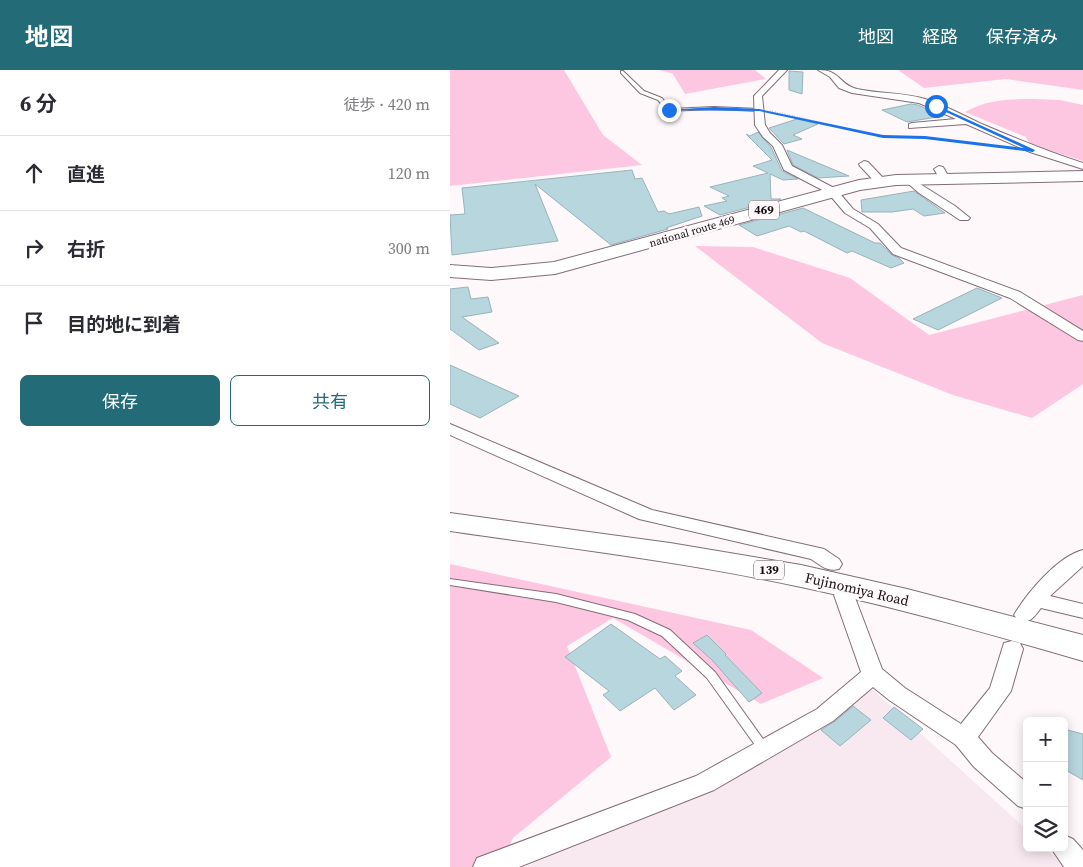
<!DOCTYPE html>
<html lang="ja">
<meta charset="utf-8">
<style>
body{margin:0;font-family:"Source Serif 4","Noto Sans JP",serif;background:#f7f7f7;color:#2b2b33}
.controls{position:absolute;right:15px;bottom:15px;display:grid;overflow:hidden;border-radius:8px;box-shadow:0 2px 12px #0003}
.controls button{width:45px;height:45px;display:grid;place-items:center;padding:0;border:0;border-bottom:1px solid #e1e1e2;background:#fff;color:#2b2b33;font:25px sans-serif}
.stop{position:absolute;width:15px;height:15px;margin:-11px;border:4px solid #1a73e8;border-radius:50%;background:#fff}
.stop.end{background:#1a73e8;border-color:#fff;box-shadow:0 1px 5px #0008}
.list{margin:0;padding:0;list-style:none}
h2{display:flex;justify-content:space-between;align-items:center;height:65px;margin:0;padding:0 20px;font-size:21px}
h2 small{font-size:16px;font-weight:400;color:#7c7c81}
.list li{display:grid;grid-template-columns:32px 1fr auto;gap:15px;align-items:center;box-sizing:border-box;height:75px;padding:0 20px;border-top:1px solid #e1e1e2}
.list b{display:block;font-size:19px;white-space:nowrap}
.list em{font-size:16px;font-style:normal;color:#7c7c81}
.actions{display:flex;gap:10px;padding:15px 20px}
.actions a{flex:1;padding:11px 0;border:1px solid #246b78;border-radius:8px;text-align:center;font-size:18px;color:#246b78}
.actions .main{background:#246b78;color:#fff}
.icon{flex:none;width:28px;height:28px;fill:none;stroke:currentColor;stroke-width:2;stroke-linecap:round;stroke-linejoin:round}
.map{position:relative;flex:none;width:633px;height:797px;overflow:hidden}
header{display:flex;align-items:center;gap:30px;box-sizing:border-box;height:70px;padding:0 25px;background:#246b78;color:#fff}
header strong{font-size:24px}
nav{display:flex;gap:28px;margin-inline-start:auto;font-size:18px}
main{display:flex}
aside{flex:1;background:#fff}
.map>svg:first-child{display:block}
</style>
<header>
<strong>地図</strong>
<nav><a>地図</a><a>経路</a><a>保存済み</a></nav>
</header>
<main>
<aside>
<h2>6 分<small>徒歩 · 420 m</small></h2>
<ul class="list">
<li><svg class="icon" aria-label="ahead" viewBox="0 0 24 24"><path d="M12 20V5M6 11l6-6 6 6"/></svg><div><b>直進</b></div><em>120 m</em></li>
<li><svg class="icon" aria-label="right" viewBox="0 0 24 24"><path d="M7 20v-9h11M14 6l5 5-5 5"/></svg><div><b>右折</b></div><em>300 m</em></li>
<li><svg class="icon" aria-label="arrive" viewBox="0 0 24 24"><path d="M6 21V4h12l-3 4 3 4H6"/></svg><div><b>目的地に到着</b></div></li>
</ul>
<div class="actions"><a class="main">保存</a><a>共有</a></div>
</aside>
<div class="map">
<svg width="633" height="797" viewBox="0 0 633 797">
<rect width="100%" height="100%" fill="#fef8fb"/>
<path fill="#f7e9ef" d="M 423,620 L 577,760 L 577,778 L 597,778 L 613,797 L 76,797 Z"/>
<g fill="#fdc7e1">
<path d="M 0,0 L 114,0 L 153,65 L 192,95 L 0,116 Z"/>
<path d="M 210,0 L 305,0 L 316,9 L 235,24 L 223,4 Z"/>
<path d="M 448,0 L 633,0 L 633,20 L 556,9 L 474,18 Z"/>
<path d="M 585,29 L 610,30 L 633,35 L 633,91 L 580,74 L 576,67 L 515,42 C 537,29 561,29 585,29 Z"/>
<path d="M 245,176 L 303,177 L 400,208 L 479,265 L 633,225 L 633,314 L 582,348 L 503,325 L 372,273 Z"/>
<path d="M 0,494 L 301,560 L 373,608 L 311,634 L 163,548 L 117,576 L 161,687 L 63,768 L 50,797 L 0,797 Z"/>
</g>
<g fill="#b8d6dd" stroke="#96b4ba">
<path d="M 339,1 L 353,2 L 352,24 L 339,20 Z"/>
<path d="M 461,34 L 468,35 L 493,46 L 457,52 L 432,40 Z"/>
<path d="M 347,49 L 368,54 L 343,65 L 352,69 L 334,74 L 319,58 Z"/>
<path d="M 308,62 L 321,77 L 332,101 L 348,109 L 333,110 L 320,104 L 321,129 L 331,129 L 270,145 L 254,136 L 277,131 L 272,128 L 279,126 L 260,117 L 318,103 L 303,96 L 322,90 L 296,64 L 300,66 Z"/>
<path d="M 337,80 L 399,106 L 368,108 L 343,95 Z"/>
<path d="M 182,100 L 185,109 L 192,108 L 208,142 L 214,141 L 219,144 L 249,137 L 252,146 L 216,158 L 218,159 L 161,175 L 85,114 L 108,171 L 2,185 L 0,145 L 15,144 L 12,118 Z"/>
<path d="M 464,121 L 495,143 L 474,146 L 463,139 L 442,142 L 412,142 L 411,130 Z"/>
<path d="M 353,138 L 425,173 L 430,173 L 442,185 L 449,188 L 454,193 L 441,198 L 402,181 L 397,183 L 354,161 L 351,162 L 339,156 L 307,166 L 289,155 Z"/>
<path d="M 18,217 L 21,229 L 38,227 L 42,242 L 12,247 L 49,273 L 29,280 L 0,259 L 0,219 Z"/>
<path d="M 527,218 L 552,228 L 488,260 L 463,249 Z"/>
<path d="M 0,295 L 69,326 L 30,348 L 0,334 Z"/>
<path d="M 161,554 L 210,589 L 215,586 L 232,601 L 225,606 L 246,625 L 224,640 L 205,618 L 170,641 L 153,625 L 159,621 L 115,587 Z"/>
<path d="M 257,565 L 276,584 L 275,585 L 312,623 L 299,632 L 263,591 L 243,573 Z"/>
<path d="M 403,636 L 421,650 L 390,676 L 371,660 L 384,652 Z"/>
<path d="M 444,637 L 473,659 L 461,670 L 433,648 Z"/>
<path d="M 614,659 L 633,664 L 633,710 L 614,699 Z"/>
</g>
<g fill="none" stroke-linecap="round" stroke-linejoin="round">
<g stroke="#846c77" stroke-width="2">
<g id="service">
<path d="M 171,1 L 173,1 L 194,21 L 212,28 L 220,39 L 264,37 L 309,39 L 311,40 L 309,41 L 264,39 L 217,41 L 208,30 L 190,23 L 171,3 Z"/>
<path d="M 0,509 L 106,524 L 185,544 L 220,560 L 265,602 L 318,676 L 320,679 L 318,682 L 314,684 L 310,682 L 257,608 L 212,566 L 178,550 L 106,532 L 0,515 Z"/>
</g>
</g>
<g stroke="#846c77" stroke-width="2">
<g id="minor">
<path d="M 329,0 L 337,0 L 312,26 L 315,55 L 320,63 L 332,75 L 342,96 L 386,119 L 403,139 L 428,154 L 451,178 L 570,222 L 633,261 L 633,271 L 628,270 L 560,228 L 443,184 L 420,158 L 395,143 L 378,123 L 334,100 L 323,76 L 313,67 L 305,55 L 304,26 Z"/>
<path d="M 368,0 C 391,0 388,14 407,19 C 429,24 453,22 475,29 C 495,35 514,46 534,55 C 567,69 599,82 633,93 L 633,99 L 580,82 L 516,54 L 459,58 L 459,54 L 462,53 L 506,49 L 469,33 L 402,23 L 389,18 L 380,7 Z"/>
<path d="M 414,91 L 418,92 L 435,110 L 436,112 L 435,114 L 427,114 L 410,96 L 409,94 Z"/>
<path d="M 489,96 L 493,97 L 500,109 L 499,111 L 495,112 L 491,111 L 484,99 Z"/>
<path d="M 459,107 L 505,136 L 520,148 L 518,150 L 510,150 L 469,123 L 454,110 Z"/>
<path d="M 0,354 L 202,440 L 374,479 L 389,489 L 392,494 L 389,499 C 377,502 370,495 361,489 L 189,449 L 0,365 Z"/>
<path d="M 633,480 L 633,496 L 600,526 L 633,534 L 633,548 L 591,538 C 583,548 580,554 568,550 L 564,545 C 577,523 608,486 633,480 Z"/>
<path d="M 394,518 L 401,520 L 404,525 L 432,599 L 455,618 L 511,654 L 540,618 L 554,573 L 562,571 L 570,573 L 573,579 L 561,621 L 528,667 L 542,683 L 577,713 L 577,739 L 568,736 L 524,697 L 506,675 L 439,630 L 423,617 L 383,651 L 264,720 L 69,797 L 23,797 L 27,788 L 246,706 L 367,639 L 411,602 L 384,525 L 387,520 Z"/>
<path d="M 614,765 L 623,769 L 633,780 L 633,797 L 614,797 L 601,778 L 614,778 Z"/>
</g>
</g>
<g stroke="#846c77" stroke-width="2">
<path id="trunk" d="M 633,101 L 633,111 L 446,115 L 410,120 L 105,204 L 41,210 L 0,207 L 0,195 L 41,198 L 104,192 L 409,110 L 446,105 Z"/>
</g>
<g stroke="#846c77" stroke-width="2">
<path id="motorway" d="M 0,443 L 220,473 L 351,495 L 457,519 L 633,565 L 633,591 C 540,564 446,537 351,517 C 235,492 117,478 0,461 Z"/>
</g>
<path stroke="#a7a1a4" stroke-width="2" stroke-dasharray="0.5 2" stroke-linecap="butt" d="M 320,41 L 433,67 L 475,68 L 540,75"/>
<use href="#service" fill="#fff" fill-rule="evenodd"/>
<use href="#minor" fill="#fff" fill-rule="evenodd"/>
<use href="#trunk" fill="#fff" fill-rule="evenodd"/>
<use href="#motorway" fill="#fff" fill-rule="evenodd"/>
</g>
<path fill="#1a73e8" d="M 486,35 L 585,80 L 583,82 L 475,69 L 433,68 L 309,41 L 217,40 L 264,37 L 309,39 L 433,65 L 475,66 L 574,78 L 485,37 Z"/>
<g text-anchor="middle" stroke-width="5" stroke-linejoin="round" paint-order="stroke">
<g font-size="11" fill="#140c10" stroke="#fef8fb">
<text transform="translate(242 161) rotate(-16)" y="4">national route 469</text>
</g>
<g fill="#fef8fb" stroke="#5a5356" stroke-width="1">
<rect x="299" y="130.5" width="30" height="19" rx="4"/>
<rect x="304" y="490.5" width="30" height="19" rx="4"/>
</g>
<g font-size="12" font-weight="bold" fill="#140c10">
<text x="314" y="144">469</text>
<text x="319" y="504">139</text>
</g>
<g font-size="14" fill="#140c10" stroke="#fef8fb">
<text transform="translate(407 519) rotate(13)" y="5">Fujinomiya Road</text>
</g>
</g>
</svg>
<div class="controls">
<button>+</button>
<button>−</button>
<button><svg class="icon" aria-label="layers" viewBox="0 0 24 24"><path d="M12 4l9 5-9 5-9-5zM3 14l9 5 9-5"/></svg></button>
</div>
<div class="stop" style="left:486px;top:36px"></div>
<div class="stop end" style="left:219px;top:40px"></div>
</div>
</main>
